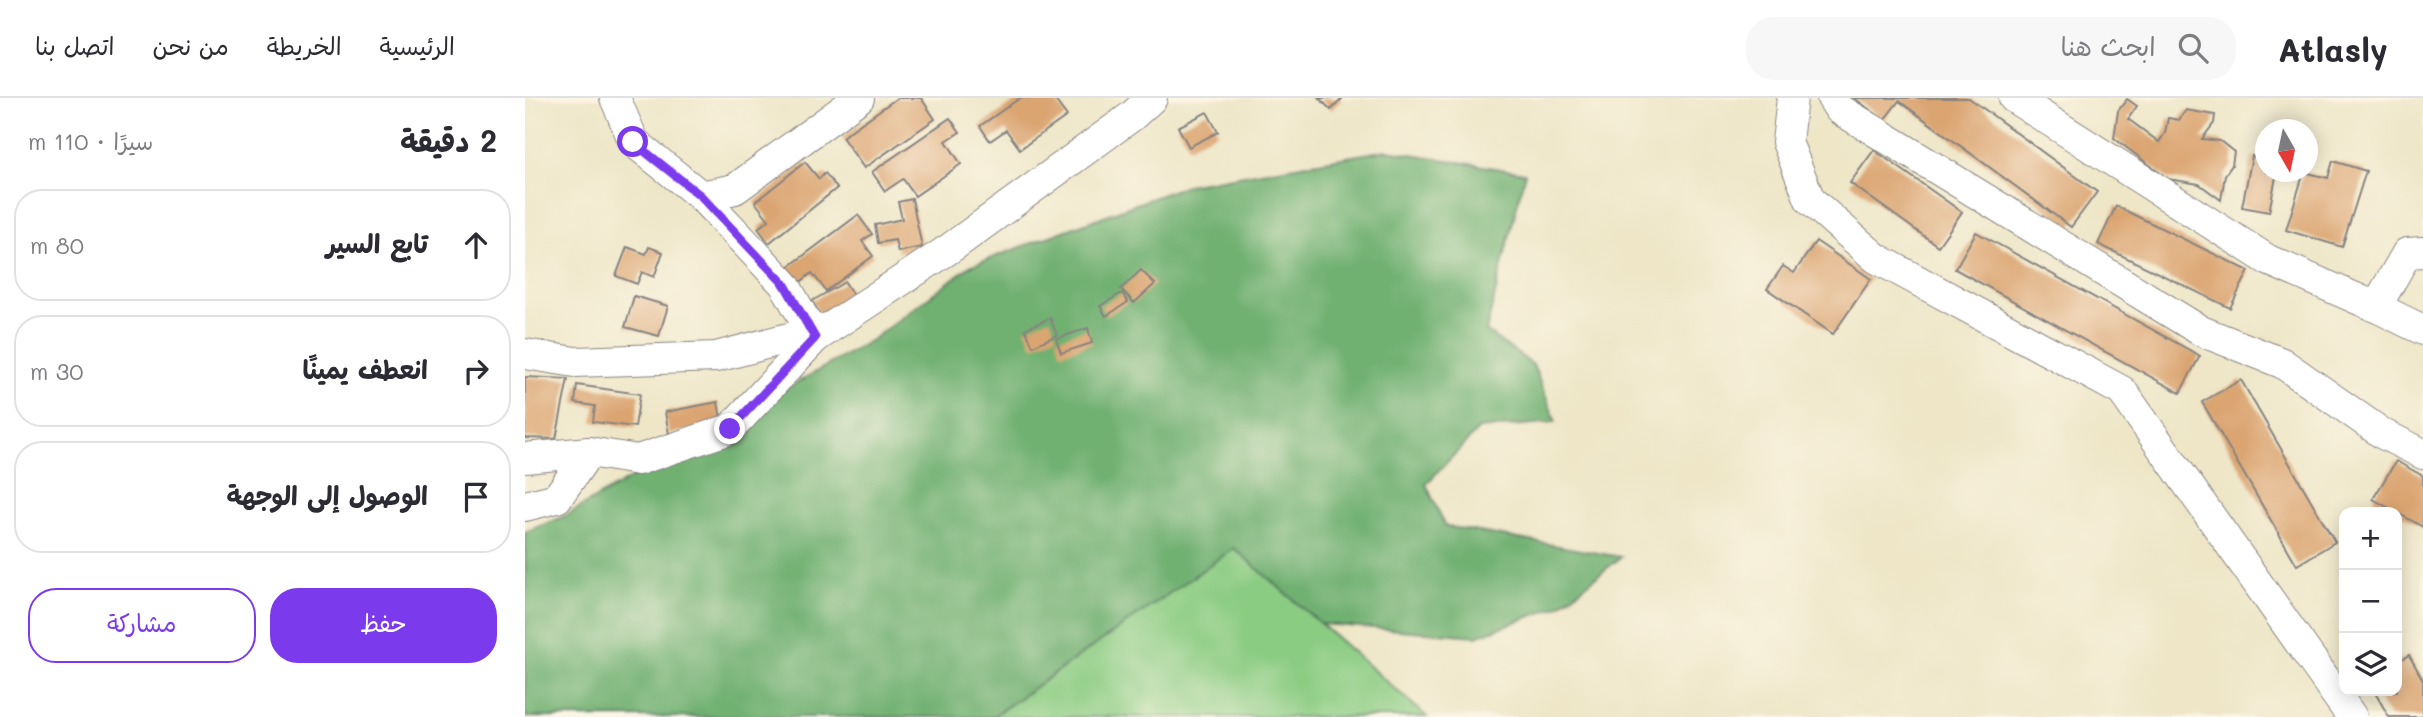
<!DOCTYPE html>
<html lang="ar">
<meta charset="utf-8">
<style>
body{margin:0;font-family:Mali,"Playpen Sans Arabic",sans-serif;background:#f7f7f7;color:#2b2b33;direction:rtl}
.controls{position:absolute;right:21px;bottom:21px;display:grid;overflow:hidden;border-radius:14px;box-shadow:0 4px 18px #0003}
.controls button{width:63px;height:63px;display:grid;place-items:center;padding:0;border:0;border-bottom:2px solid #e1e1e2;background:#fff;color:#2b2b33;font:35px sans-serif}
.compass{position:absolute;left:1730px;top:21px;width:63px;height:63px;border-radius:50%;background:#fff;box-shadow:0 4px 18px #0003;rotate:171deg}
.stop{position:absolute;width:21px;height:21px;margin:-16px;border:5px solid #7c3aed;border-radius:50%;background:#fff}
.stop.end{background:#7c3aed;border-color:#fff;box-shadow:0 2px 7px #0008}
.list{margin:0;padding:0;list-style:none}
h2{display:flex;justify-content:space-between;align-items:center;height:91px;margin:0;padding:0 28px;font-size:30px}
h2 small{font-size:23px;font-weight:400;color:#7c7c81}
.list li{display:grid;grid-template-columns:46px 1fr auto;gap:21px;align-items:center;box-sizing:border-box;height:112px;margin:0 14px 14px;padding:0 14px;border:2px solid #e1e1e2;border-radius:28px}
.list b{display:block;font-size:26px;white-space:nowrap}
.list em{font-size:23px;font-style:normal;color:#7c7c81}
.actions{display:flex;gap:14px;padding:21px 28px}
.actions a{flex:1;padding:16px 0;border:2px solid #7c3aed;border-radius:28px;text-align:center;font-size:24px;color:#7c3aed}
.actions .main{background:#7c3aed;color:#fff}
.icon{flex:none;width:38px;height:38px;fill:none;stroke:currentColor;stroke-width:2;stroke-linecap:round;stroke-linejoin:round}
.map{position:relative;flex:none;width:1898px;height:619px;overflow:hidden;direction:ltr}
header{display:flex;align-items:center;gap:42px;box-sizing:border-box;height:98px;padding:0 35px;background:#fff;border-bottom:2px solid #e1e1e2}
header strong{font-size:33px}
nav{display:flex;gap:38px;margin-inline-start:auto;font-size:24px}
.search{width:490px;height:63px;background:#f7f7f7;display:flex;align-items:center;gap:18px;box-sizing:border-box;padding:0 24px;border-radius:28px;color:#7c7c81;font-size:26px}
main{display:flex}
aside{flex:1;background:#fff}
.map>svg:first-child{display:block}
</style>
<header>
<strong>Atlasly</strong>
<div class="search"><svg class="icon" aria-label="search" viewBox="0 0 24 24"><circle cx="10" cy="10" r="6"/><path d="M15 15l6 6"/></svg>ابحث هنا</div>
<nav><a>الرئيسية</a><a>الخريطة</a><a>من نحن</a><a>اتصل بنا</a></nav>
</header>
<main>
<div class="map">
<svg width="1898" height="619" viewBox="0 0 1898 619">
<rect width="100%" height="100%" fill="#fcf5e5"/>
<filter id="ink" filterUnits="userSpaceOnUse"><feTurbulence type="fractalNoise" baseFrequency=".0143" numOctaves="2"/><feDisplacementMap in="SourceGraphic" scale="14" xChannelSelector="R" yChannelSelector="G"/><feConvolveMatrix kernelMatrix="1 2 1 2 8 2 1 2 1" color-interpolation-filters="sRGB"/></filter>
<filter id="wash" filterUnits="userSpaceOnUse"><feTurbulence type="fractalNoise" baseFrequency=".00686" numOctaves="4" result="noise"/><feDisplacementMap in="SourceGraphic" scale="28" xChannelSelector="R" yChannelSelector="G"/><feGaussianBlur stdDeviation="1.57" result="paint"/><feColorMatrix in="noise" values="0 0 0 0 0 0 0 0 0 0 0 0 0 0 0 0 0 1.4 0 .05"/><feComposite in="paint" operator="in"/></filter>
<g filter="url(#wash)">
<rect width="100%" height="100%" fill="#eee6c7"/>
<path fill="#8bcc83" stroke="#56775f" stroke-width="2" d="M 709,450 L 902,619 L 467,619 Z"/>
<path fill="#70b071" stroke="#496956" stroke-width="2" d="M 862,52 L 1000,75 L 961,233 L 1008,267 L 1031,324 L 954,331 L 901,386 L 920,428 L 1096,459 L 1034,508 L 952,538 L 796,526 L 709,450 L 467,619 L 0,619 L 0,434 L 38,419 L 348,241 L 445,168 L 662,87 Z"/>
<g id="blocks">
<g fill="#dba572">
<path d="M 372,0 L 396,0 L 410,21 L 339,70 L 317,39 Z"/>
<path d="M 495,0 L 532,0 L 530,2 L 542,18 L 495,51 L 481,32 L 465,43 L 455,28 Z"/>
<path d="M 794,0 L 818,0 L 806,12 Z"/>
<path d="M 1329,0 L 1444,0 L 1572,94 L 1546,129 L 1374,3 L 1359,22 Z"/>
<path d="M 1602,1 L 1612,8 L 1603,21 L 1634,44 L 1640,35 L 1643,20 L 1654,22 L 1661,12 L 1690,17 L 1689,25 L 1677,41 L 1695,43 L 1709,54 L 1707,67 L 1700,77 L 1696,102 L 1674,86 L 1643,81 L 1589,40 L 1593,13 Z"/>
<path d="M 682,14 L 693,34 L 664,49 L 653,29 Z"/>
<path d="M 425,20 L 435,34 L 421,43 L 436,66 L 390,98 L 378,81 L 360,93 L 347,74 Z"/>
<path d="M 1349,52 L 1437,114 L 1413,148 L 1325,85 Z"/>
<path d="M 1727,58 L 1741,61 L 1741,74 L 1752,74 L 1744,114 L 1717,109 Z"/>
<path d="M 1808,63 L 1841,73 L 1817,149 L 1761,132 L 1779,74 L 1803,80 Z"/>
<path d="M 280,64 L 294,81 L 300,75 L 312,90 L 244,145 L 233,130 L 244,122 L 230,104 Z"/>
<path d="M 387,101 L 397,149 L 373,154 L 370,142 L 353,145 L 350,127 L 377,121 L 373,104 Z"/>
<path d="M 1591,108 L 1724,173 L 1705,210 L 1573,146 Z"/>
<path d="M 333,117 L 347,136 L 337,143 L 348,158 L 301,193 L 287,175 L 269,189 L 258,173 Z"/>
<path d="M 1451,134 L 1675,258 L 1655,295 L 1430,171 Z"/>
<path d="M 1291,143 L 1346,181 L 1308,236 L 1242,191 L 1258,168 L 1269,175 Z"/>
<path d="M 102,149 L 121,156 L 124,149 L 138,154 L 129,179 L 117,174 L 112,186 L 91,178 Z"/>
<path d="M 616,172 L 630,186 L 609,205 L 596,191 Z"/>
<path d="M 320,184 L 333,206 L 300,225 L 287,203 Z"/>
<path d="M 597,195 L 603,204 L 581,218 L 575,208 Z"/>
<path d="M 109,198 L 143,208 L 134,238 L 100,229 Z"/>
<path d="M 525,220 L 532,237 L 508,248 L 500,231 Z"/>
<path d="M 563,230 L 567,245 L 536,255 L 531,241 Z"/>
<path d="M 0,279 L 43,281 L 31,341 L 0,340 Z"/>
<path d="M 1716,282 L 1810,444 L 1772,467 L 1677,304 Z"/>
<path d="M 52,287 L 115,296 L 110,329 L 68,324 L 70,308 L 50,305 Z"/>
<path d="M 193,304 L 197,326 L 144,336 L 140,314 Z"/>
<path d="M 1871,363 L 1898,378 L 1898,429 L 1848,401 Z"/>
<path d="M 1884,557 L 1898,582 L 1898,619 L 1864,619 L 1849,593 L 1872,593 L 1872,564 Z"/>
</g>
</g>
</g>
<g filter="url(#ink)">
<use href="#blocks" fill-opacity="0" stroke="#888481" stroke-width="2"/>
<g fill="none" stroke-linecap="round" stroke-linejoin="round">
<g stroke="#888481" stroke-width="32">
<g id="minor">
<path d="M 90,0 L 109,44 L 176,98 L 210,91 L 334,0"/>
<path d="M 1267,0 L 1262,44 L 1285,102 L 1351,160 L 1597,293 L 1827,619"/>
<path d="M 1307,0 L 1314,11 L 1676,233 L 1757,265 L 1858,336 L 1898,356"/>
<path d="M 1489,0 L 1743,162 L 1851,209 L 1898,232"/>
<path d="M 176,98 L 260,187 L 290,240"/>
<path d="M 1851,209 L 1882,155 L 1898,154"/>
<path d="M 0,256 L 50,264 L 191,259 L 306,229 L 427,149 L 607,18 L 627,0"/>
<path d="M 0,360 L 64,354 L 113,362 L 205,331 L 290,240 L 302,232"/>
<path d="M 0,408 L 32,400 L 64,354"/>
</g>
</g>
<use href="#minor" stroke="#fff" stroke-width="30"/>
</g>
</g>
<g fill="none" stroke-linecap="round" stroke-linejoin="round" filter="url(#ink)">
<path stroke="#7c3aed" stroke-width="9" d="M 108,44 L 176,98 L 260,187 L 290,240 L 205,331"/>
</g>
</svg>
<div class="controls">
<button>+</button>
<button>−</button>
<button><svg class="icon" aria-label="layers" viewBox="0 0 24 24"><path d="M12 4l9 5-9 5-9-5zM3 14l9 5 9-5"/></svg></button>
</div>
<svg class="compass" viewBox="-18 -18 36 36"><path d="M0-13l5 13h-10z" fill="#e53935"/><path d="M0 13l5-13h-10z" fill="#7c7c81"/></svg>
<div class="stop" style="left:108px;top:44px"></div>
<div class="stop end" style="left:205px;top:331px"></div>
</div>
<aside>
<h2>2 دقيقة<small>سيرًا · 110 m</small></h2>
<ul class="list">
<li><svg class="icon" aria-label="ahead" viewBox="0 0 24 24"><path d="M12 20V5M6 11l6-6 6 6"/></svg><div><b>تابع السير</b></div><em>80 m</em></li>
<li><svg class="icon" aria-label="right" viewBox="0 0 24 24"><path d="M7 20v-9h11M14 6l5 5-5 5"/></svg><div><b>انعطف يمينًا</b></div><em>30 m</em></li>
<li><svg class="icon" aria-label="arrive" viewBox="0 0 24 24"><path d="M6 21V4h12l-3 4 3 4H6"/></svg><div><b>الوصول إلى الوجهة</b></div></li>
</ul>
<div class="actions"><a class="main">حفظ</a><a>مشاركة</a></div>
</aside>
</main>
